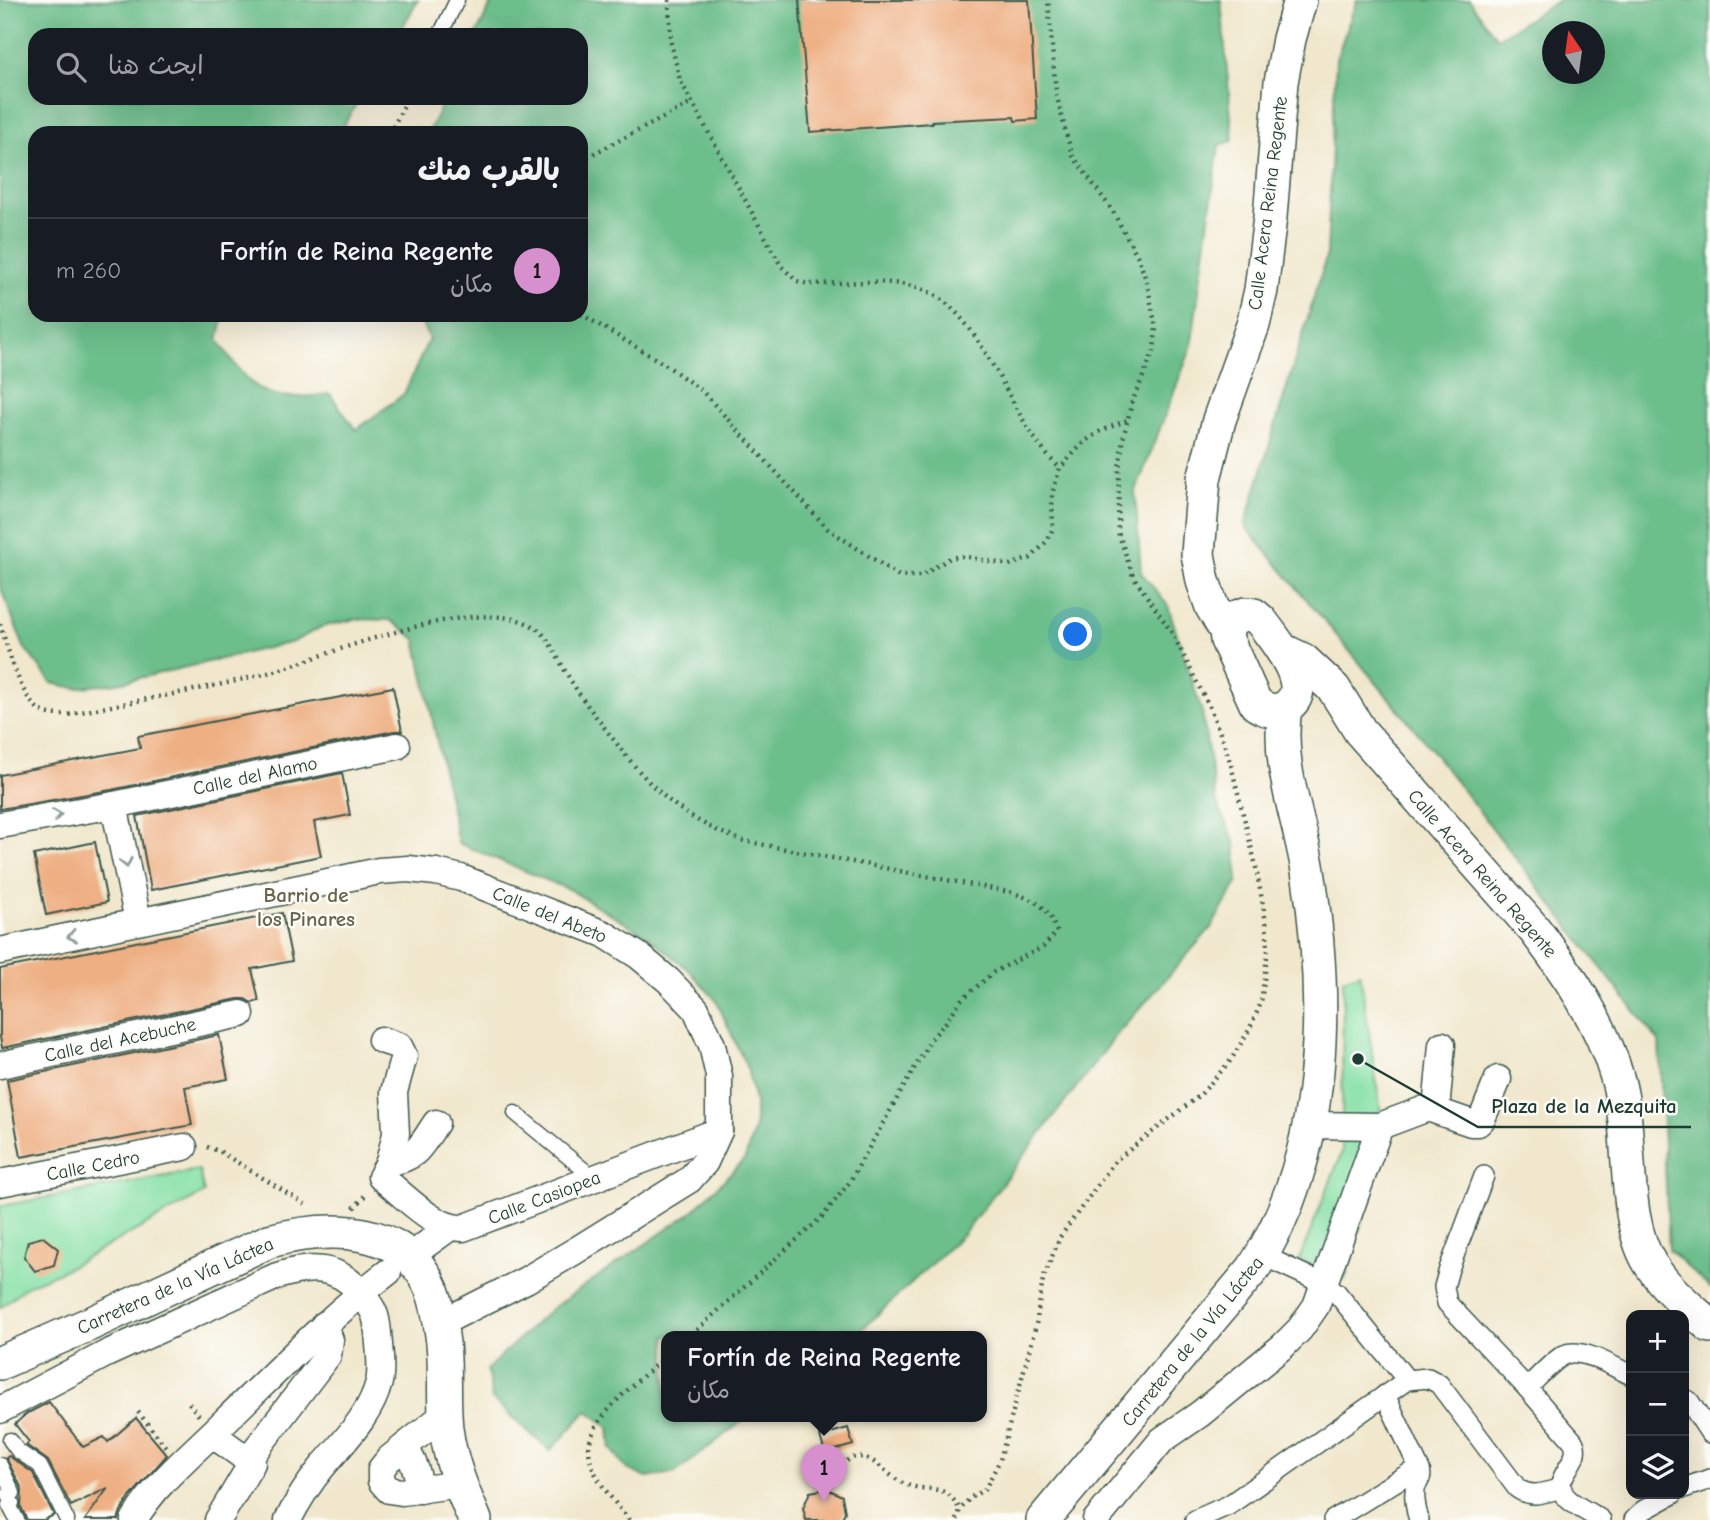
<!DOCTYPE html>
<html lang="ar">
<meta charset="utf-8">
<style>
body{margin:0;font-family:"Comic Neue","Playpen Sans Arabic",sans-serif;background:#20242c;color:#f1f3f6;direction:rtl}
.controls{position:absolute;right:21px;bottom:21px;display:grid;overflow:hidden;border-radius:14px;box-shadow:0 7px 28px #0002}
.controls button{width:63px;height:63px;display:grid;place-items:center;padding:0;border:0;border-bottom:2px solid #363941;background:#171b24;color:#f1f3f6;font:35px sans-serif}
.compass{position:absolute;left:1542px;top:21px;width:63px;height:63px;border-radius:50%;background:#171b24;box-shadow:0 7px 28px #0002;rotate:347deg}
.you{position:absolute;left:1076px;top:635px;width:24px;height:24px;margin:-18px;border:5px solid #fff;border-radius:50%;background:#1a73e8;box-shadow:0 0 0 10px #1a73e833}
.badge{display:grid;place-items:center;width:46px;height:46px;border-radius:50%;background:#d690ce;color:#111;font-size:23px;font-weight:700}
.pin{position:absolute;translate:-50% -58px;filter:drop-shadow(0 2px 4px #0008)}
.pin::after{content:'';position:absolute;top:37px;width:24px;height:21px;background:inherit;clip-path:polygon(0 0,100% 0,50% 100%)}
.popup{position:absolute;left:661px;top:1331px;width:326px;height:91px;box-sizing:border-box;display:grid;place-content:center;border-radius:14px;background:#171b24;filter:drop-shadow(0 2px 5px #0005);font-size:23px;white-space:nowrap;color:#9ea1a6}
.popup b{font-size:26px;color:#f1f3f6}
.popup::after{content:'';position:absolute;left:50%;top:100%;margin-left:-14px;border:14px solid transparent;border-top-color:#171b24}
.list{margin:0;padding:0;list-style:none}
h2{display:flex;justify-content:space-between;align-items:center;height:91px;margin:0;padding:0 28px;font-size:30px}
h2 small{font-size:23px;font-weight:400;color:#9ea1a6}
.list li{display:grid;grid-template-columns:46px 1fr auto;gap:21px;align-items:center;box-sizing:border-box;height:105px;padding:0 28px;border-top:2px solid #363941}
.list b{display:block;font-size:26px;white-space:nowrap}
.list p{margin:0;font-size:23px;white-space:nowrap;color:#9ea1a6}
.list em{font-size:23px;font-style:normal;color:#9ea1a6}
.icon{flex:none;width:38px;height:38px;fill:none;stroke:currentColor;stroke-width:2;stroke-linecap:round;stroke-linejoin:round}
.map{position:relative;flex:none;width:1710px;height:1520px;overflow:hidden;direction:ltr}
.search{position:absolute;background:#171b24;box-shadow:0 7px 28px #0002;left:28px;top:28px;width:560px;height:77px;display:flex;align-items:center;gap:18px;box-sizing:border-box;padding:0 24px;border-radius:21px;color:#9ea1a6;font-size:26px}
.panel{position:absolute;background:#171b24;box-shadow:0 7px 28px #0002;left:28px;top:126px;width:560px;height:196px;border-radius:21px;direction:rtl}
.map>svg:first-child{display:block}
</style>
<div class="map">
<svg width="1710" height="1520" viewBox="0 0 1710 1520">
<rect width="100%" height="100%" fill="#fdfcf7"/>
<filter id="ink" filterUnits="userSpaceOnUse"><feTurbulence type="fractalNoise" baseFrequency=".0143" numOctaves="2"/><feDisplacementMap in="SourceGraphic" scale="14" xChannelSelector="R" yChannelSelector="G"/><feConvolveMatrix kernelMatrix="1 2 1 2 8 2 1 2 1" color-interpolation-filters="sRGB"/></filter>
<filter id="wash" filterUnits="userSpaceOnUse"><feTurbulence type="fractalNoise" baseFrequency=".00686" numOctaves="4" result="noise"/><feDisplacementMap in="SourceGraphic" scale="28" xChannelSelector="R" yChannelSelector="G"/><feGaussianBlur stdDeviation="1.57" result="paint"/><feColorMatrix in="noise" values="0 0 0 0 0 0 0 0 0 0 0 0 0 0 0 0 0 1.4 0 .05"/><feComposite in="paint" operator="in"/></filter>
<g filter="url(#wash)">
<rect width="100%" height="100%" fill="#f0e7cc"/>
<g fill="#86e0a6" stroke="#528e6d" stroke-width="2">
<path d="M 1360,973 L 1385,1139 L 1345,1280 L 1299,1260 L 1342,1152 L 1343,979 Z"/>
<path d="M 199,1170 L 204,1193 L 64,1270 L 28,1285 L 0,1308 L 0,1206 Z"/>
</g>
<g fill="#6cbe8b" stroke="#467e60" stroke-width="2" fill-rule="evenodd">
<path d="M 0,0 L 418,0 L 398,35 L 35,35 L 35,98 L 360,98 L 339,133 L 35,133 L 35,315 L 224,315 L 218,340 C 253,394 266,403 330,394 L 356,430 L 404,394 L 429,339 L 418,315 L 581,315 L 581,133 L 428,133 L 445,98 L 581,98 L 581,35 L 476,35 L 493,0 L 1221,0 L 1233,141 L 1219,145 L 1191,348 L 1135,493 L 1141,572 L 1168,606 L 1202,712 L 1216,801 L 1235,842 L 1238,881 L 1211,928 L 1119,1032 L 963,1234 L 858,1333 L 855,1336 L 666,1336 L 666,1416 L 749,1416 L 675,1473 L 647,1478 L 627,1469 L 611,1448 L 609,1427 L 587,1411 L 550,1451 L 492,1399 L 487,1369 L 551,1309 L 692,1212 L 745,1159 L 755,1127 L 755,1101 L 747,1068 L 716,1000 L 689,970 L 649,937 L 570,890 L 458,843 L 416,639 L 390,620 L 356,619 L 321,627 L 293,642 L 118,683 L 75,688 L 52,683 L 24,647 L 0,586 Z"/>
<path d="M 1357,0 L 1469,0 L 1497,38 L 1560,0 L 1710,0 L 1710,1288 L 1669,1250 L 1659,1042 L 1419,734 L 1245,526 L 1327,254 L 1336,59 ZM 1552,32 L 1594,32 L 1594,74 L 1552,74 Z"/>
</g>
<g id="blocks">
<g fill="#eeaf82">
<path d="M 799,0 L 1029,0 L 1037,119 L 1015,121 L 1014,117 L 932,121 L 932,123 L 810,132 Z"/>
<path d="M 393,687 L 402,731 L 394,731 L 111,790 L 0,809 L 0,775 L 140,748 L 138,736 Z"/>
<path d="M 342,773 L 350,815 L 314,822 L 321,856 L 151,890 L 137,816 Z"/>
<path d="M 95,842 L 107,902 L 46,915 L 34,855 Z"/>
<path d="M 282,913 L 292,961 L 252,969 L 259,1001 L 252,1003 L 245,999 L 238,999 L 2,1048 L 0,1037 L 0,969 Z"/>
<path d="M 219,1035 L 228,1079 L 185,1087 L 192,1125 L 21,1157 L 7,1080 Z"/>
<path d="M 43,1237 L 58,1249 L 54,1265 L 35,1271 L 24,1257 L 28,1241 Z"/>
<path d="M 49,1402 L 83,1447 L 104,1437 L 108,1442 L 136,1418 L 167,1455 L 130,1497 L 121,1511 L 118,1520 L 85,1520 L 108,1488 L 71,1506 L 48,1461 L 26,1445 L 29,1442 L 15,1424 L 26,1414 Z"/>
<path d="M 848,1428 L 853,1445 L 825,1453 L 820,1436 Z"/>
<path d="M 9,1456 L 33,1473 L 54,1515 L 44,1520 L 27,1520 L 21,1507 L 22,1489 L 6,1458 Z"/>
<path d="M 827,1489 L 842,1496 L 845,1512 L 841,1520 L 806,1520 L 803,1508 L 810,1492 Z"/>
</g>
</g>
</g>
<g filter="url(#ink)">
<use href="#blocks" fill-opacity="0" stroke="#3e564b" stroke-width="2"/>
<g fill="none" stroke-linecap="round" stroke-linejoin="round">
<g stroke="#3e564b" stroke-width="17">
<g id="service">
<path d="M 440,35 L 457,0"/>
<path d="M 515,1113 L 594,1178"/>
<path d="M 10,1440 L 18,1451 L 40,1466 L 67,1520"/>
<path d="M 0,1465 L 13,1493 L 8,1495 L 12,1503 L 9,1505 L 17,1520"/>
</g>
</g>
<g stroke="#3e564b" stroke-width="22">
<g id="pedestrian">
<path d="M 1484,1176 L 1449,1269 L 1444,1287 L 1447,1303 L 1527,1388 L 1573,1441 C 1585,1462 1547,1478 1567,1498 C 1576,1507 1591,1513 1601,1520"/>
<path d="M 1262,1255 L 1326,1285 L 1336,1292 L 1407,1380 L 1428,1378 L 1439,1384 L 1517,1488 C 1531,1499 1546,1492 1562,1488"/>
<path d="M 1527,1388 C 1538,1378 1551,1362 1564,1355 C 1581,1346 1615,1368 1631,1375"/>
<path d="M 1385,1395 L 1420,1470"/>
<path d="M 1684,1399 L 1689,1401 L 1710,1433"/>
<path d="M 1684,1488 L 1710,1479"/>
<path d="M 1195,1520 L 1229,1505 L 1407,1380"/>
<path d="M 1333,1520 L 1416,1469 L 1420,1470 C 1422,1478 1420,1478 1416,1486 C 1413,1494 1416,1511 1419,1520"/>
<path d="M 1634,1520 L 1644,1510 L 1673,1494"/>
</g>
</g>
<g stroke="#3e564b" stroke-width="29">
<g id="minor">
<path d="M 114,805 L 138,921"/>
<path d="M 0,825 L 114,805 L 397,746"/>
<path d="M 0,951 L 342,879 L 379,871 L 408,869 L 436,872 L 461,878 L 604,934 L 639,956 L 669,981 L 696,1009 L 712,1045 L 719,1076 L 719,1131 L 705,1162 L 689,1180 L 575,1251 L 526,1280 L 439,1324"/>
<path d="M 381,1040 L 399,1046 L 404,1056 L 394,1092 L 396,1134 L 389,1162 L 381,1177 C 404,1195 434,1229 463,1228 L 719,1131"/>
<path d="M 0,1065 L 241,1014"/>
<path d="M 1436,1110 L 1442,1045"/>
<path d="M 1310,1125 L 1380,1126 L 1428,1108 L 1471,1123 L 1478,1123 L 1482,1119 L 1498,1079"/>
<path d="M 389,1162 C 417,1159 421,1145 436,1123"/>
<path d="M 0,1183 L 184,1147"/>
<path d="M 424,1246 L 449,1228"/>
<path d="M 0,1410 L 106,1354 L 277,1276 C 308,1266 336,1264 359,1291 C 377,1312 377,1317 379,1344 C 380,1357 382,1370 379,1382 C 371,1415 344,1441 323,1466 C 309,1483 298,1500 288,1520"/>
<path d="M 445,1414 L 389,1459 L 381,1469 L 381,1481 L 389,1490 L 402,1492 L 460,1484"/>
<path d="M 212,1434 L 252,1463 L 218,1520"/>
<path d="M 404,1447 C 414,1461 418,1473 420,1490"/>
<path d="M 248,1460 L 328,1355 L 330,1340 L 324,1325"/>
<path d="M 134,1520 C 156,1482 194,1452 225,1421 C 278,1370 329,1317 388,1272"/>
<path d="M 1096,1520 L 1162,1440 L 1200,1414 L 1283,1346 L 1300,1329 L 1316,1306 L 1380,1126"/>
</g>
</g>
<g stroke="#3e564b" stroke-width="36">
<g id="tertiary">
<path d="M 1245,614 L 1254,615 L 1261,621 C 1274,639 1316,687 1287,706 C 1276,714 1266,710 1256,704 L 1227,640 C 1225,625 1231,618 1245,614 Z"/>
<path d="M 1226,631 L 1212,607 L 1203,581 L 1198,554 L 1204,479 L 1219,420 L 1253,325 L 1261,290 L 1270,217 L 1281,82 L 1289,39 L 1300,0"/>
<path d="M 1282,650 L 1303,660 L 1334,689 L 1360,731 L 1534,929 C 1569,975 1601,1021 1617,1077 C 1634,1133 1620,1218 1651,1265 C 1666,1289 1689,1307 1710,1326"/>
<path d="M 0,1363 L 92,1323 L 269,1241 C 327,1226 405,1223 432,1290 C 438,1305 441,1327 443,1343 C 446,1371 443,1400 446,1428 C 450,1461 462,1490 475,1520"/>
<path d="M 1043,1520 L 1253,1269 C 1328,1154 1329,1002 1308,871 C 1299,815 1276,765 1285,708"/>
</g>
</g>
<g stroke="#3e564b" stroke-width="4.5" stroke-dasharray="2 5" stroke-linecap="butt">
<path d="M 669,0 L 671,43 L 680,80 L 781,266 L 797,281 L 808,284 C 843,284 881,278 916,287 C 984,305 1008,423 1060,468"/>
<path d="M 390,133 L 408,98"/>
<path d="M 581,160 L 692,103"/>
<path d="M 581,314 L 666,365 L 702,391 L 828,529 L 899,576 L 921,576 L 950,558 L 961,556 L 1009,565 L 1031,558 L 1048,540 L 1053,528 L 1052,494 L 1060,468 L 1084,442 L 1099,432 L 1127,420"/>
<path d="M 0,624 C 7,645 20,698 40,710 C 48,715 56,715 67,715 C 132,701 199,691 264,674 C 320,660 502,578 546,638 C 556,652 563,669 573,684 C 584,702 597,718 610,735 C 650,788 680,819 744,841 L 1014,893 C 1041,903 1046,905 1057,932 L 1043,947 L 994,972 L 961,1000 L 947,1021 L 931,1039 L 849,1183 L 822,1217 L 690,1336"/>
<path d="M 207,1147 L 219,1151 L 308,1206"/>
<path d="M 354,1208 L 367,1193"/>
<path d="M 189,1403 L 199,1416"/>
<path d="M 138,1412 L 166,1447"/>
<path d="M 837,1471 C 844,1464 848,1457 859,1457 C 876,1457 889,1478 905,1484 C 930,1494 944,1480 960,1510"/>
<path d="M 629,1520 C 614,1500 590,1477 589,1450 C 588,1418 644,1376 666,1356"/>
<path d="M 957,1520 L 960,1510 L 970,1498 L 985,1489 L 1000,1460 L 1036,1325 L 1043,1279 L 1060,1237 L 1115,1161 L 1200,1095 L 1231,1060 L 1249,1030 L 1261,1003 L 1268,949 L 1266,922 L 1255,862 L 1231,765 L 1224,743 L 1209,706 L 1172,633 L 1133,576 L 1118,532 L 1119,469 L 1123,439 L 1132,402 L 1154,351 L 1156,328 L 1147,283 L 1138,257 L 1112,210 L 1073,156 L 1067,137 L 1056,93 L 1048,0"/>
</g>
<use href="#service" stroke="#fff" stroke-width="14"/>
<use href="#pedestrian" stroke="#fff" stroke-width="19"/>
<use href="#minor" stroke="#fff" stroke-width="26"/>
<use href="#tertiary" stroke="#fff" stroke-width="33"/>
</g>
<defs><path id="oneway-chevron" d="M-2-3.5L2.5 0L-2 3.5" fill="none" stroke-width="1.6" stroke-linecap="round" stroke-linejoin="round" transform="scale(1.75)"/></defs>
<g stroke="#8f9e9a">
<use href="#oneway-chevron" transform="translate(57 815) rotate(-10)"/>
<use href="#oneway-chevron" transform="translate(126 863) rotate(78)"/>
<use href="#oneway-chevron" transform="translate(72 936) rotate(168)"/>
</g>
</g>
<g text-anchor="middle" stroke-width="5" stroke-linejoin="round" paint-order="stroke">
<g font-size="19" fill="#1f3d34" stroke="#fdfcf7">
<text transform="translate(1267 203) rotate(-83)" y="7">Calle Acera Reina Regente</text>
<text transform="translate(255 775) rotate(-12)" y="7">Calle del Alamo</text>
<text transform="translate(1483 873) rotate(49)" y="7">Calle Acera Reina Regente</text>
<text transform="translate(550 914) rotate(22)" y="7">Calle del Abeto</text>
<text transform="translate(120 1039) rotate(-12)" y="7">Calle del Acebuche</text>
<text transform="translate(93 1165) rotate(-11)" y="7">Calle Cedro</text>
<text transform="translate(544 1197) rotate(-21)" y="7">Calle Casiopea</text>
<text transform="translate(175 1285) rotate(-24)" y="7">Carretera de la Vía Láctea</text>
<text transform="translate(1192 1341) rotate(-51)" y="7">Carretera de la Vía Láctea</text>
</g>
<g font-size="21" font-weight="bold" fill="#67654f" stroke="#fdfcf7">
<text x="306" y="902">Barrio de<tspan x="306" dy="24">los Pinares</tspan></text>
</g>
</g>
<path fill="none" stroke="#1f3d34" stroke-width="2.5" d="M1358 1059L1478 1127H1691"/>
<circle fill="#1f3d34" stroke="#fdfcf7" stroke-width="2.5" cx="1358" cy="1059" r="7"/>
<g font-size="21" text-anchor="middle" font-weight="bold" fill="#1f3d34" stroke="#fdfcf7" stroke-width="5" stroke-linejoin="round" paint-order="stroke">
<text x="1584" y="1113">Plaza de la Mezquita</text>
</g>
</svg>
<div class="controls">
<button>+</button>
<button>−</button>
<button><svg class="icon" aria-label="layers" viewBox="0 0 24 24"><path d="M12 4l9 5-9 5-9-5zM3 14l9 5 9-5"/></svg></button>
</div>
<svg class="compass" viewBox="-18 -18 36 36"><path d="M0-13l5 13h-10z" fill="#e53935"/><path d="M0 13l5-13h-10z" fill="#9ea1a6"/></svg>
<div class="you"></div>
<div class="pin badge" style="left:824px;top:1502px">1</div>
<div class="popup"><b>Fortín de Reina Regente</b>مكان</div>
<div class="search"><svg class="icon" aria-label="search" viewBox="0 0 24 24"><circle cx="10" cy="10" r="6"/><path d="M15 15l6 6"/></svg>ابحث هنا</div>
<section class="panel">
<h2>بالقرب منك<small></small></h2>
<ul class="list">
<li><span class="badge">1</span><div><b>Fortín de Reina Regente</b><p>مكان</p></div><em>260 m</em></li>
</ul>
</section>
</div>
